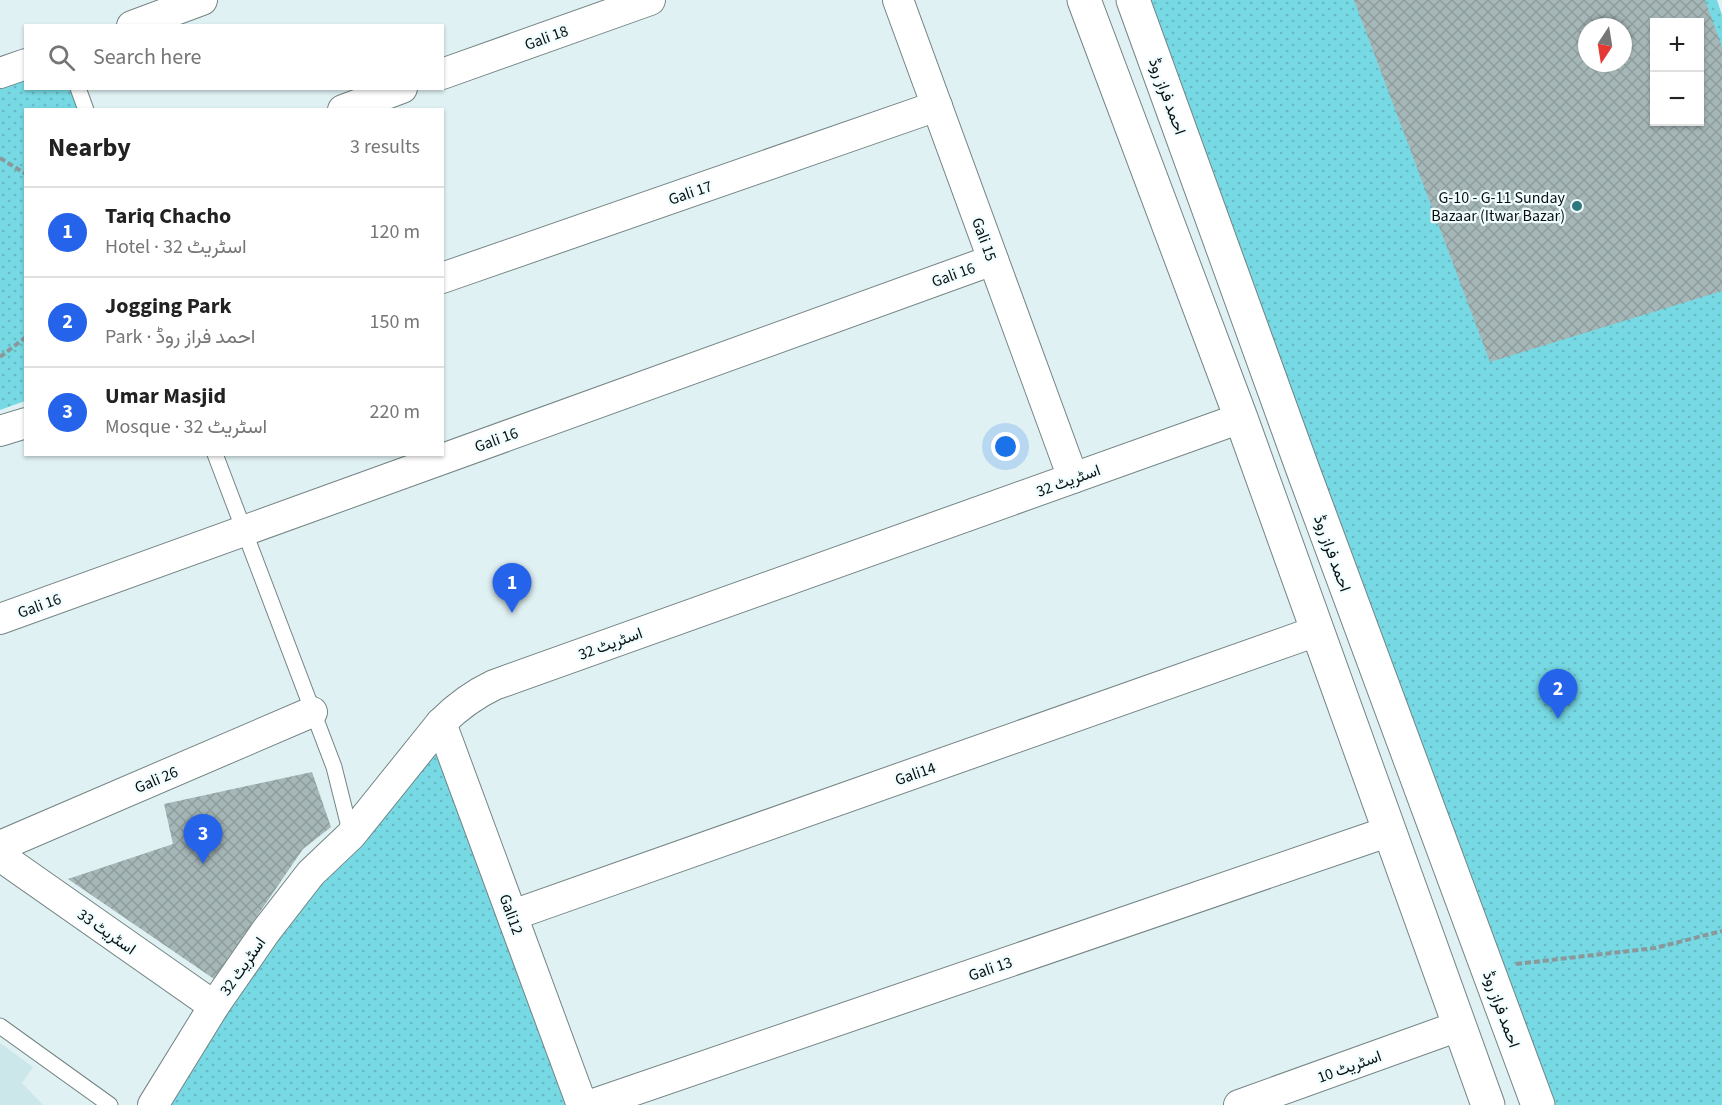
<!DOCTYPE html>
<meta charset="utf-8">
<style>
body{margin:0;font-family:"Source Sans 3",Vazirmatn,sans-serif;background:#f2f2f2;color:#222}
.controls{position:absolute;right:18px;top:18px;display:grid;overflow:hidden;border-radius:0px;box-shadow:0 2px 4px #0004}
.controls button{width:54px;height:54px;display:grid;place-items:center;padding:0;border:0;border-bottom:2px solid #e0e0e0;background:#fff;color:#222;font:30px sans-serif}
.compass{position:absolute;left:1578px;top:18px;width:54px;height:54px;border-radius:50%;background:#fff;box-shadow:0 2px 4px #0004;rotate:192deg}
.you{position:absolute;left:1006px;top:447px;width:21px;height:21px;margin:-15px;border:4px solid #fff;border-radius:50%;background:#1a73e8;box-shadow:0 0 0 9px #1a73e833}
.badge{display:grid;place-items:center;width:39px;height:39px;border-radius:50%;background:#2563eb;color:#fff;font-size:20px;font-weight:700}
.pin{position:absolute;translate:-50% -50px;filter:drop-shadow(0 2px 3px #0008)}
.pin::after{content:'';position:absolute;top:32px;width:21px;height:18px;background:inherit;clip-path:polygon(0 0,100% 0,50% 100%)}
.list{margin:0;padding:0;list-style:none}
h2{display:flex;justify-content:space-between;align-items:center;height:78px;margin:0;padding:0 24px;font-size:26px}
h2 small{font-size:20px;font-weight:400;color:#767676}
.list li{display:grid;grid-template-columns:39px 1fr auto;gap:18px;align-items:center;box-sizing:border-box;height:90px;padding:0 24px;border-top:2px solid #e0e0e0}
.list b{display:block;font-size:22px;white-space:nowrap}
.list p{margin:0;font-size:20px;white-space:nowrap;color:#767676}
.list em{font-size:20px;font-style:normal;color:#767676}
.icon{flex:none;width:33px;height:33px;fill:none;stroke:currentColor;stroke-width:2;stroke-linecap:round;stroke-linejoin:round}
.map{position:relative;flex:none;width:1722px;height:1105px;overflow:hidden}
.search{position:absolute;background:#fff;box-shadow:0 2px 4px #0004;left:24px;top:24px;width:420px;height:66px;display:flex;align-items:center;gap:15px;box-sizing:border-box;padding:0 21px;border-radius:0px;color:#767676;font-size:22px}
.panel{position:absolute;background:#fff;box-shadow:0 2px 4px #0004;left:24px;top:108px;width:420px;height:348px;border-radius:0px}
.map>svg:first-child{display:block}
</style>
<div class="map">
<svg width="1722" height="1105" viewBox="0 0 1722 1105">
<defs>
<pattern id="park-dots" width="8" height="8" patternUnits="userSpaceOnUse" patternTransform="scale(1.5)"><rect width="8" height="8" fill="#77d9e3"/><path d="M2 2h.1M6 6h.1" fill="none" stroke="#66b9c2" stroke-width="1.8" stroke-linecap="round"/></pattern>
<pattern id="building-cross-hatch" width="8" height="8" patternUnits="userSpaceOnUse" patternTransform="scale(1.5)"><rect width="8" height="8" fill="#a6b7b8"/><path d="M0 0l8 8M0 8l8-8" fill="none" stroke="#8e9c9d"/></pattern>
</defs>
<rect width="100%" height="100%" fill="#e0f1f3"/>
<path fill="#cce7e9" d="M 0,1043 L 33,1067 L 22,1083 L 43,1105 L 0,1105 Z"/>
<g fill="url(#park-dots)" fill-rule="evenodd">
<path d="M 1137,0 L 1717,0 L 1722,15 L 1722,1105 L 1538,1105 ZM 1654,22 L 1700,22 L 1700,122 L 1654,122 ZM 1587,27 L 1623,27 L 1623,63 L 1587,63 Z"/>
<path d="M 25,64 L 26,88 L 71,89 L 78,109 L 26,110 L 25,401 L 0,410 L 0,73 Z"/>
<path d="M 441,723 L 582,1105 L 153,1105 Z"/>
</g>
<g fill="url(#building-cross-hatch)" fill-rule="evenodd">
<path d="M 1354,0 L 1705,0 L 1722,47 L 1722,291 L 1490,362 ZM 1654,22 L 1700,22 L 1700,122 L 1654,122 ZM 1587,27 L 1623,27 L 1623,63 L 1587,63 Z"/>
<path d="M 312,772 L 331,827 L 303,849 L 214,979 L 68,879 L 173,844 L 164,804 Z"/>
</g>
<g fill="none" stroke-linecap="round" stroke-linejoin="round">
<g stroke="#748485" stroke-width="17">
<g id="lane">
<path d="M 78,88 L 86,110"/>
<path d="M 215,454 L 334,767 L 351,835"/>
<path d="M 0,1026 L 110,1105"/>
</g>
</g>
<g stroke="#748485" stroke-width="32">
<g id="street">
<path d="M 898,0 L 1073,478"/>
<path d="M 132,26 L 202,0"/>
<path d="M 0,73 L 26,64"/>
<path d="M 442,74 L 650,0"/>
<path d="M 343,110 L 402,88"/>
<path d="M 442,278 L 937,106"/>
<path d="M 0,431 L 26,423"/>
<path d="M 0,619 L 993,260"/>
<path d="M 441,723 L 582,1105"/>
<path d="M 0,846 L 312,712"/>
<path d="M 0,856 L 214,1006"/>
<path d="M 513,915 L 1317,631"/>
<path d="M 153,1105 L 214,1006 L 266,931 L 311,873 L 351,835 L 441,723 C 457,707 473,695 494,685 L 1241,418"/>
<path d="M 591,1105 L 1390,831"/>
<path d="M 1239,1105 L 1459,1026"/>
</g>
</g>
<g stroke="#748485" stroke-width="35">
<g id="primary">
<path d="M 1084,0 L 1241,418 L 1488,1105"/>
<path d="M 1133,0 L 1303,470 L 1538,1105"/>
</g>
</g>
<g stroke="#8b9899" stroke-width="4" stroke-dasharray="6 3" stroke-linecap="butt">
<path d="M 0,158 L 26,174"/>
<path d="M 0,357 L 26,337"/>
<path d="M 1516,964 L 1655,948 L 1722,931"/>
</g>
<use href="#lane" stroke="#fff" stroke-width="15"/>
<use href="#street" stroke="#fff" stroke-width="30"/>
<use href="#primary" stroke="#fff" stroke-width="33"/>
</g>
<circle fill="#2e777e" stroke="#f0fdff" stroke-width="2" cx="1577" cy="206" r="6"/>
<g text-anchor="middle" stroke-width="4.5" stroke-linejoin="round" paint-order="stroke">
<g font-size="16" fill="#090f10" stroke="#f0fdff">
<text transform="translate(546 37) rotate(-20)" y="6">Gali 18</text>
<text transform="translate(1168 96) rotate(70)" y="6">احمد فراز روڈ</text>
<text transform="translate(690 192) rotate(-19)" y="6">Gali 17</text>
<text transform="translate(985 239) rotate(70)" y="6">Gali 15</text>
<text transform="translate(953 274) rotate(-20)" y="6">Gali 16</text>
<text transform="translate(496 439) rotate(-20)" y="6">Gali 16</text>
<text transform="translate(1068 480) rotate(-20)" y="6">اسٹریٹ 32</text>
<text transform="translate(1333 553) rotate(70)" y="6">احمد فراز روڈ</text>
<text transform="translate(39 605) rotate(-20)" y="6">Gali 16</text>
<text transform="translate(610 643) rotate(-20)" y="6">اسٹریٹ 32</text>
<text transform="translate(915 773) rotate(-19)" y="6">Gali14</text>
<text transform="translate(156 779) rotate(-23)" y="6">Gali 26</text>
<text transform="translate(512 914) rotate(70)" y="6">Gali12</text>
<text transform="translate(107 931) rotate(35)" y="6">اسٹریٹ 33</text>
<text transform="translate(242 966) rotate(-55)" y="6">اسٹریٹ 32</text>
<text transform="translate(990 968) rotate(-19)" y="6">Gali 13</text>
<text transform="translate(1502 1009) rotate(70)" y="6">احمد فراز روڈ</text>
<text transform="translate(1349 1066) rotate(-20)" y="6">اسٹریٹ 10</text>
</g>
<g font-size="16" fill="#090f10" stroke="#f0fdff" text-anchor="end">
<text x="1565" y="203">G-10 - G-11 Sunday<tspan x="1565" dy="18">Bazaar (Itwar Bazar)</tspan></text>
</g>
</g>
</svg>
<div class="controls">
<button>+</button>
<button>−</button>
</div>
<svg class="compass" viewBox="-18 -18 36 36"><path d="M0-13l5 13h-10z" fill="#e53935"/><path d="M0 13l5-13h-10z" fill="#767676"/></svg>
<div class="you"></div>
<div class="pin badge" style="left:512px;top:613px">1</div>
<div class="pin badge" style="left:1558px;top:719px">2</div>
<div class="pin badge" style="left:203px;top:864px">3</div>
<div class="search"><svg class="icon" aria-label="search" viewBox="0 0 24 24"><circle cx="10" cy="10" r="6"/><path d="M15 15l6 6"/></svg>Search here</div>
<section class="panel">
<h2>Nearby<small>3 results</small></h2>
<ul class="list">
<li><span class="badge">1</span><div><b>Tariq Chacho</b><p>Hotel · اسٹریٹ 32</p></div><em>120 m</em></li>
<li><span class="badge">2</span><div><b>Jogging Park</b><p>Park · احمد فراز روڈ</p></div><em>150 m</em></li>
<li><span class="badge">3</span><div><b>Umar Masjid</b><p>Mosque · اسٹریٹ 32</p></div><em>220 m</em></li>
</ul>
</section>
</div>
